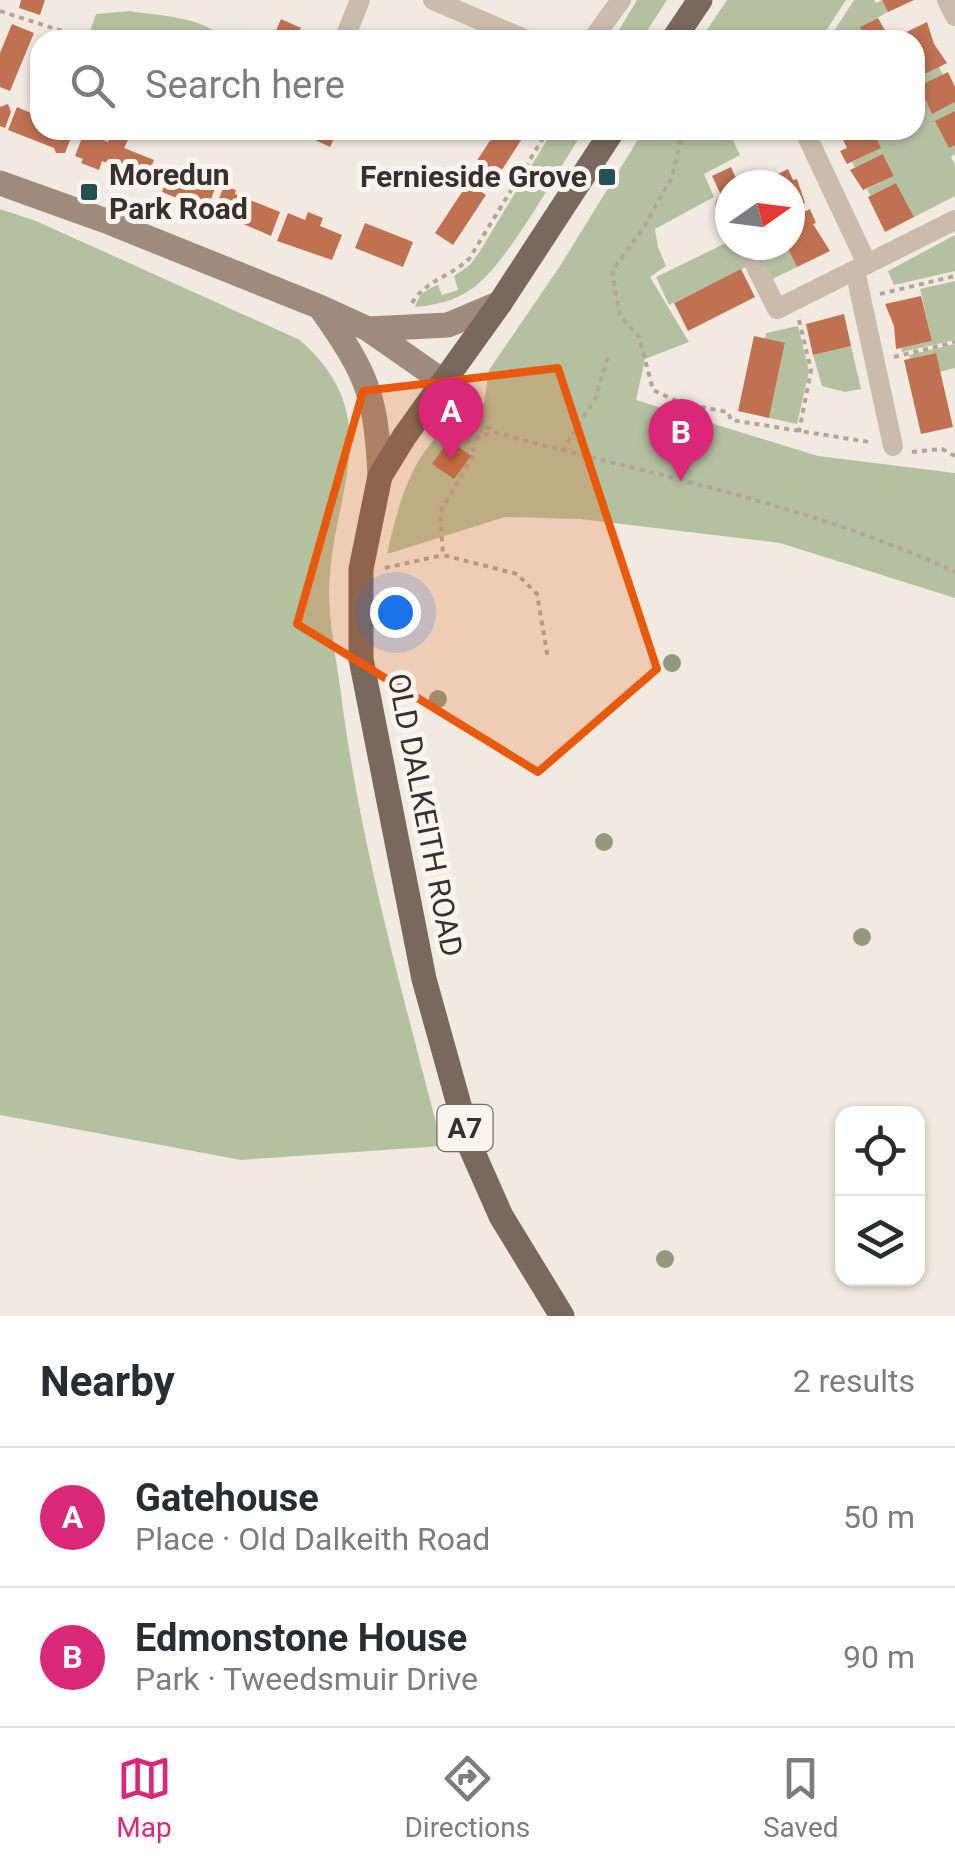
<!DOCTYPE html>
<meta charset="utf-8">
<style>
body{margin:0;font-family:Roboto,sans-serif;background:#f2f2f3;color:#2b2b33}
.controls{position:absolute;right:30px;bottom:30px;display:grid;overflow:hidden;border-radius:20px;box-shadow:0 2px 8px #0004}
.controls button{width:90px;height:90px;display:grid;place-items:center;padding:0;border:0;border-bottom:2px solid #e1e1e2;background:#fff;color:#2b2b33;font:50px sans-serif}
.compass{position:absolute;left:715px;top:170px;width:90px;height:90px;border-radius:50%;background:#fff;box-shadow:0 2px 8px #0004;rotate:76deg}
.you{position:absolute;left:395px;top:612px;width:35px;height:35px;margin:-25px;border:8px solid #fff;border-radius:50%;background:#1a73e8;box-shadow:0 0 0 15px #1a73e833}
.badge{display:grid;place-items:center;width:65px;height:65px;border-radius:50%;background:#db2777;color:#fff;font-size:32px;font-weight:700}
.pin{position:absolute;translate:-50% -82px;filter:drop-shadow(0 2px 5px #0008)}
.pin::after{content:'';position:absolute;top:52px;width:35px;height:30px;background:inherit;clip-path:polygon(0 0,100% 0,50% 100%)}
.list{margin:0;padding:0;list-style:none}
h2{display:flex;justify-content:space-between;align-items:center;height:130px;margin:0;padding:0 40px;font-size:42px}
h2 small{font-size:32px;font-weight:400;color:#7c7c81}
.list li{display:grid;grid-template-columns:65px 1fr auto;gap:30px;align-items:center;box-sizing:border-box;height:140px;padding:0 40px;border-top:2px solid #e1e1e2}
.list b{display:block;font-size:38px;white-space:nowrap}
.list p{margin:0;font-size:32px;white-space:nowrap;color:#7c7c81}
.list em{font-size:32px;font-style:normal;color:#7c7c81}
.icon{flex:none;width:55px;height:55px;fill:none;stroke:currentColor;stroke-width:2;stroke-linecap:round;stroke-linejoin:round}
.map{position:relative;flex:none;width:955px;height:1316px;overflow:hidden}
.search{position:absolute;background:#fff;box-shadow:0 2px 8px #0004;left:30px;right:30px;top:30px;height:110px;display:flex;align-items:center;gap:25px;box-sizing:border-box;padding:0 35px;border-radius:30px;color:#7c7c81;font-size:38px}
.sheet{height:410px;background:#fff}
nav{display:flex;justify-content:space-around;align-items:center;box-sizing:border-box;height:140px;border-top:2px solid #e1e1e2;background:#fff;font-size:28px;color:#7c7c81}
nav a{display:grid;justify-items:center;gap:5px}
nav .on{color:#db2777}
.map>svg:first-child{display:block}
</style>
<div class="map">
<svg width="955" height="1316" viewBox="0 0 955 1316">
<rect width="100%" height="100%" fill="#f2eae0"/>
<g fill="#b4c1a1">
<path d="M 637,0 L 667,0 L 641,40 L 613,40 Z"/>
<path d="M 727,0 L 846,0 L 820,40 L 700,40 Z"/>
<path d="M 854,0 L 874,0 L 876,3 L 882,0 L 888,12 L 861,27 L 867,40 L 828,40 Z"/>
<path d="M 130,11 C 158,16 205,16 224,40 L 87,40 L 96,14 Z"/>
<path d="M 939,67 L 943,75 L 919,87 L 932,113 L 955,102 L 955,154 L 951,157 L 955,165 L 955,196 L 914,217 L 896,183 L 870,196 L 867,189 L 894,176 L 884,155 L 855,168 L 852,162 L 880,148 L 872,130 L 915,130 L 915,79 Z"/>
<path d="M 553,130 L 584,130 C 558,170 508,263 473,288 C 455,301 436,305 415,307 C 419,294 425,290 438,285 L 442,295 L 458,290 L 454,276 L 470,265 L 480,251 Z"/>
<path d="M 644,130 L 728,130 L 740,155 L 704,174 L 714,197 L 655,229 L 658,247 L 666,266 L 650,277 L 689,342 L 645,359 L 636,400 L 818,456 L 955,473 L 955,598 L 780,543 L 580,519 L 505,517 L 387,554 C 399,503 409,460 449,424 L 464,424 L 484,403 L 489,370 L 560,266 Z"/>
<path d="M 0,209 L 36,221 L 300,340 C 384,415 338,481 330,573 C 326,609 335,650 340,686 C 359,842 403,994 442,1146 L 241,1160 L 0,1115 Z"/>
<path d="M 955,235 L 955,271 L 894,285 L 888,271 Z"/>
<path d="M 730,241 L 730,245 L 736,245 L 746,267 L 669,305 L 656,277 Z"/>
<path d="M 753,245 L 786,245 L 797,267 L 770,280 Z"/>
<path d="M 955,281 L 955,340 L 902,352 L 901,348 L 932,341 L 920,289 Z"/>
<path d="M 798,326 L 809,371 L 797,424 L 769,418 L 785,344 L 765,339 L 766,333 Z"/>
<path d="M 955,344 L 955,368 L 940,372 L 935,353 L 910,359 L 909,355 Z"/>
<path d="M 851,346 L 861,389 L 845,392 L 822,386 L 813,355 Z"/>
</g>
<g fill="#bf7151">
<path d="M 21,0 L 45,0 L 40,15 L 19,8 Z"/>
<path d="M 882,0 L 914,0 L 888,12 Z"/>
<path d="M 878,18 L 888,36 L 867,40 L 860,27 Z"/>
<path d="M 281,19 L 301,28 L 295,40 L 272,40 Z"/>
<path d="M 927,22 L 934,44 L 947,63 L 915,79 L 915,40 L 890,40 Z"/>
<path d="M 12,24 L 34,33 L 10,91 L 0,87 L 0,53 Z"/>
<path d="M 948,72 L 955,87 L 955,102 L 932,114 L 919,86 Z"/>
<path d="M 8,104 L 11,112 L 5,128 L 0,126 L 0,107 Z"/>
<path d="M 17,107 L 40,117 L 40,130 L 74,130 L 65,153 L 56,153 L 54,148 L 8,130 Z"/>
<path d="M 955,111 L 955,145 L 949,148 L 935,121 Z"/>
<path d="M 85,130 L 99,131 L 97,137 L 108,142 L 111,133 L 128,140 L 124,148 L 154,160 L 143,188 L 128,182 L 130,172 L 102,161 L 99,170 L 81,163 L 83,159 L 75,156 Z"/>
<path d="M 294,130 L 338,130 L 330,147 Z"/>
<path d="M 497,130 L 518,130 L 525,134 L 496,179 L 474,165 Z"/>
<path d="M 872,130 L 881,148 L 847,164 L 840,151 L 847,148 L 839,131 Z"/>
<path d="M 883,154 L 894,176 L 863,190 L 850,170 Z"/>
<path d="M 731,167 L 739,185 L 730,185 L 730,190 L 721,195 L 712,176 Z"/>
<path d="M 171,168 L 216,186 L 207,210 L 162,192 Z"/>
<path d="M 788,169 L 793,180 L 797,179 L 805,203 L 790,210 L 790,185 L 763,185 L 761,182 Z"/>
<path d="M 468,183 L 486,195 L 453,245 L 435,233 Z"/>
<path d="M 896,183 L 914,217 L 885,232 L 868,197 Z"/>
<path d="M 224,186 L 236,190 L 235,194 L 280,212 L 271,236 L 214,211 Z"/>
<path d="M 810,209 L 816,223 L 813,224 L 830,251 L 797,267 L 786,245 L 790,245 L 790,219 Z"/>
<path d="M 308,212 L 323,218 L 320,226 L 342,235 L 332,260 L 277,241 L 288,213 L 305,220 Z"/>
<path d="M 365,223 L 413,242 L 403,267 L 355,248 Z"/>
<path d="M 741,269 L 755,297 L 688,331 L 674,303 Z"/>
<path d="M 921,296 L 932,341 L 896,349 L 894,326 L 885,304 Z"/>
<path d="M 844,314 L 851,346 L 813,355 L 806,324 Z"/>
<path d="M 754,336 L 785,343 L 769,418 L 738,411 Z"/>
<path d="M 936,353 L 953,427 L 921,434 L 904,360 Z"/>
<path d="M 449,440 L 471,456 L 454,479 L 432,464 Z"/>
</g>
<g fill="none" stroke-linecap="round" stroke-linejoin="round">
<g stroke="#b6a597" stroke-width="4" stroke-dasharray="5 5" stroke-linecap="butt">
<path d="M 0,11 L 87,39"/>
<path d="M 683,130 L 672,177 L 644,227 L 612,271 L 620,316 L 639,337 L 653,390 L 683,404 L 728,412 L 731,420 L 869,442"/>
<path d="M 880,294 L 955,276"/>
<path d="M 412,303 C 425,281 451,276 469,259 L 548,130"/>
<path d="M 799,320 L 811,370 L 799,432"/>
<path d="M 894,357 L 955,342"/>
<path d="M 462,398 L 460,401 L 493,432"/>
<path d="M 437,427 L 466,442 L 475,453 L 440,512 L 443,555 L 517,574 L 537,594 L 548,659"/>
<path d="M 466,442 L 493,432 C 648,474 809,504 955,572"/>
<path d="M 562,451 L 595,399 L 608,356"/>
<path d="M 912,452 L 942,449 L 955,456"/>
<path d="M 385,568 L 443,555"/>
</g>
<g stroke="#cabbac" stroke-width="20">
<path d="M 433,0 L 527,40"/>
<path d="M 947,0 L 955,16"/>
<path d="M 344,40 L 360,0"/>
<path d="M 592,40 L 621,0"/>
<path d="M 804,130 L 867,264"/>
<path d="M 725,204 L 730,214"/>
<path d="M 745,245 L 777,309 L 955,220"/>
<path d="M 855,270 L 893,446"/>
</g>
<g stroke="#9e8b7e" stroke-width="25">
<path d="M 0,183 L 106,221 L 320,307 L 368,329 L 444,382"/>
<path d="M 322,310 C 368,375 376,396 380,476"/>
<path d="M 368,329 L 448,325 L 500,303"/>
</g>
<g stroke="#79685d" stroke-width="25">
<path d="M 673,40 L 700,0"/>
<path d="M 562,1316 L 501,1216 L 471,1148 L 424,979 L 361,659 L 361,569 L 380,476 L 404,437 L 500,303 L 613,130"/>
</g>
</g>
<g fill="#93987f">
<circle cx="672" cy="663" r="9"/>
<circle cx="438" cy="699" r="9"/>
<circle cx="604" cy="842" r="9"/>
<circle cx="862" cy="937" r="9"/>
<circle cx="665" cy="1259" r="9"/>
</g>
<path fill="#e8590c" fill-opacity="0.2" stroke="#e8590c" stroke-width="8" stroke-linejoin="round" d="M 558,368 L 657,669 L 538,772 L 297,624 L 363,391 Z"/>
<g fill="#225258" stroke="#faf4ed" stroke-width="4">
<rect x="597" y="167" width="20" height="20" rx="5"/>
<rect x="79" y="182" width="20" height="20" rx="5"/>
</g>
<g text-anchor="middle" stroke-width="10" stroke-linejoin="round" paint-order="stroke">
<rect fill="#faf4ed" stroke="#726b65" stroke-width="2.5" x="437.5" y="1105" width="55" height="46" rx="8"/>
<g font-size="28" font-weight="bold" fill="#38302b">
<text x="465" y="1138">A7</text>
</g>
<g font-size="30" font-weight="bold" fill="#38302b" stroke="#faf4ed" text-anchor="start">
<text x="109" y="185">Moredun<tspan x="109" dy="34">Park Road</tspan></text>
<text x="587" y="187" text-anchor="end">Fernieside Grove</text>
</g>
<g font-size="30" fill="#38302b" stroke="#faf4ed">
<text transform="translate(425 815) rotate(79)" y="10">OLD DALKEITH ROAD</text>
</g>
</g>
</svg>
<div class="controls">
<button><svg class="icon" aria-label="locate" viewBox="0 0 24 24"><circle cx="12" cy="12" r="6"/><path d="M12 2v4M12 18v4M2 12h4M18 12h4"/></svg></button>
<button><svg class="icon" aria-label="layers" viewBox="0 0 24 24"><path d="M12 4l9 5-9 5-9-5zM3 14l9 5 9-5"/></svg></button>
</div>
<svg class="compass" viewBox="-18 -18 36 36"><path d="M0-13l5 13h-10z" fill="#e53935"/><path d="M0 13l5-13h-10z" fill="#7c7c81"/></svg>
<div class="you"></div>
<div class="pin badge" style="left:451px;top:460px">A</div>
<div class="pin badge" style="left:681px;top:481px">B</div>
<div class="search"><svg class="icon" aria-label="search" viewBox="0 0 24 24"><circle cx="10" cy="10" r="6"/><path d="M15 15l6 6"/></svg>Search here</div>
</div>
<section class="sheet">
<h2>Nearby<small>2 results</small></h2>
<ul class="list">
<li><span class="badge">A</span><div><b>Gatehouse</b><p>Place · Old Dalkeith Road</p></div><em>50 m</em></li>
<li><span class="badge">B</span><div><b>Edmonstone House</b><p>Park · Tweedsmuir Drive</p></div><em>90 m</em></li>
</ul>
</section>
<nav>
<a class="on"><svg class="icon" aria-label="map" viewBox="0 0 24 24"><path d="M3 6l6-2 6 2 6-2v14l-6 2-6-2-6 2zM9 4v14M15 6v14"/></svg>Map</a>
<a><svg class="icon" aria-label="directions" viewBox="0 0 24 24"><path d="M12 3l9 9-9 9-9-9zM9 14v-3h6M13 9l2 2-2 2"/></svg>Directions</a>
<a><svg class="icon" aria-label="saved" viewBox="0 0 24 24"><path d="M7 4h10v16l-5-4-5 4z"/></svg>Saved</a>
</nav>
